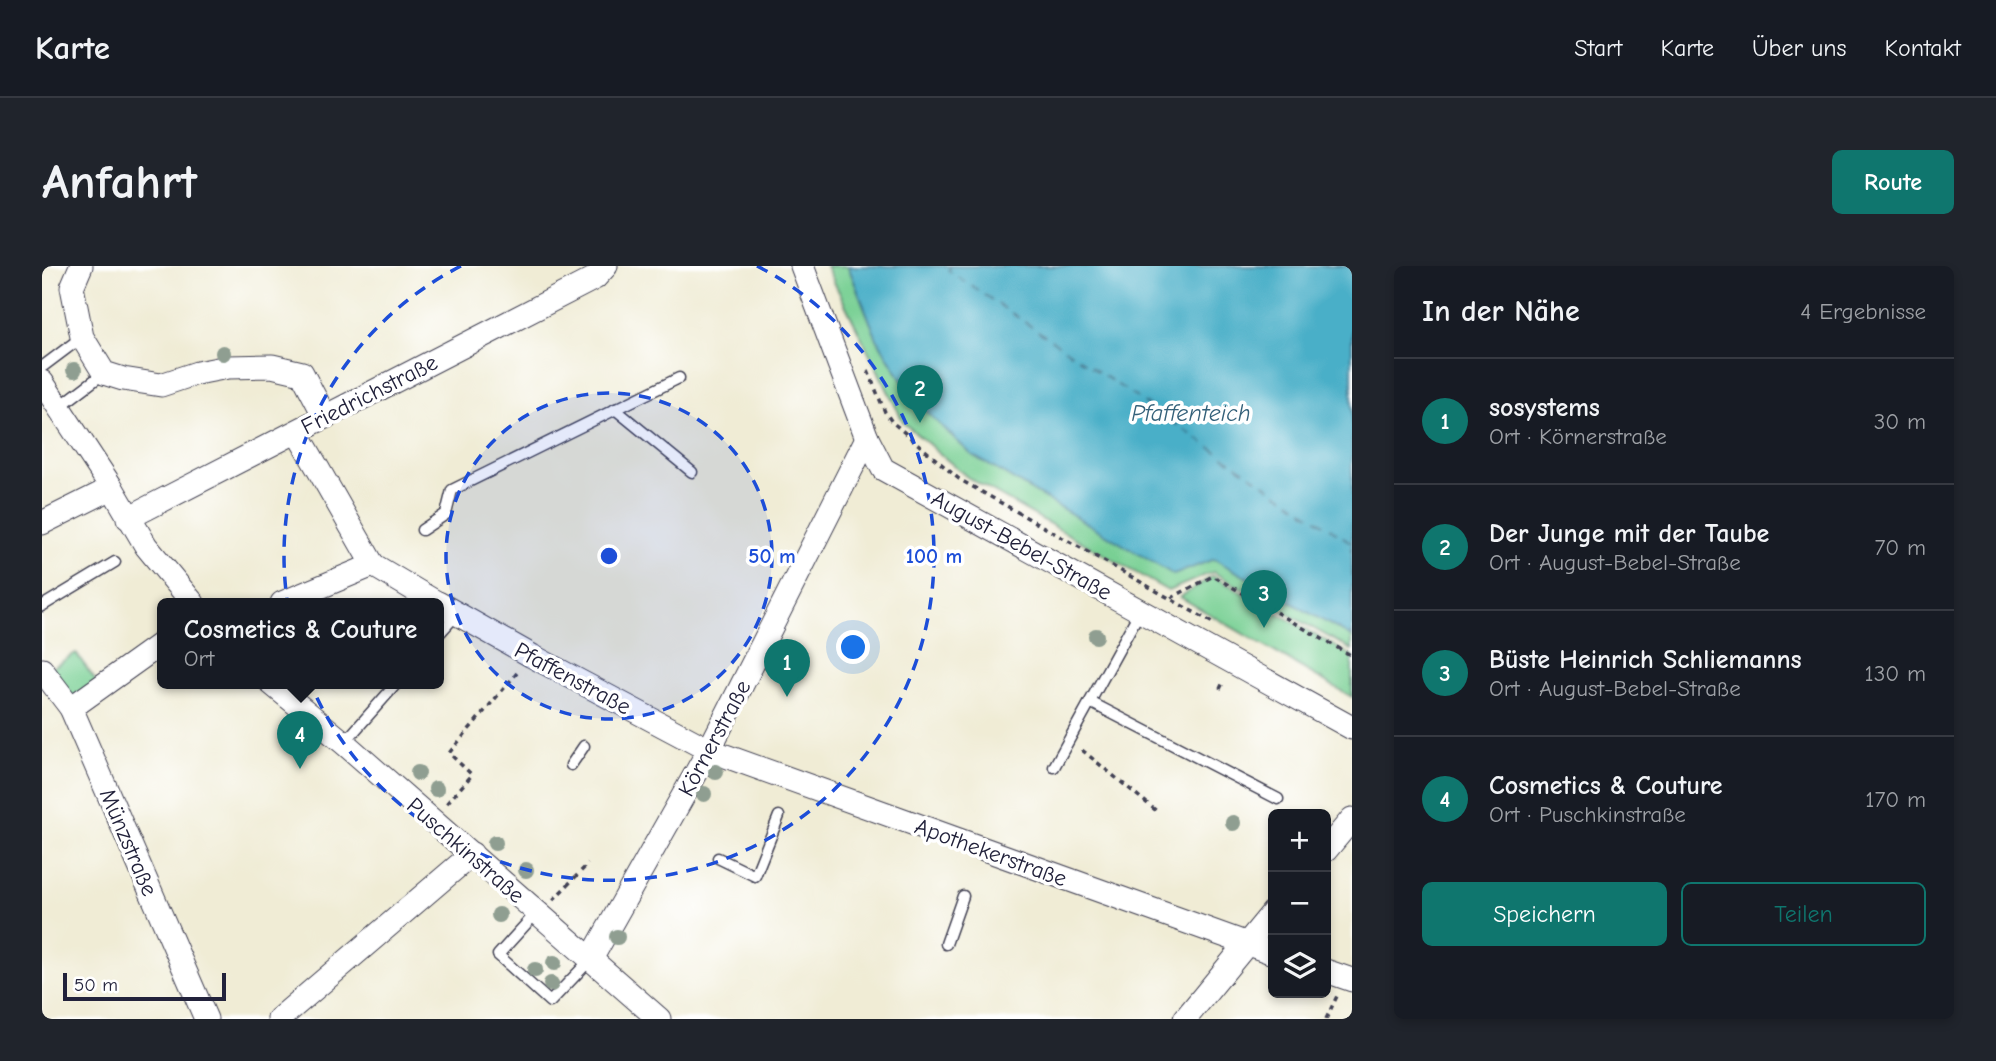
<!DOCTYPE html>
<html lang="de">
<meta charset="utf-8">
<style>
body{margin:0;font-family:"Comic Neue",sans-serif;background:#20242c;color:#f1f3f6}
.controls{position:absolute;right:21px;bottom:21px;display:grid;overflow:hidden;border-radius:10px;box-shadow:0 4px 10px #0003}
.controls button{width:63px;height:63px;display:grid;place-items:center;padding:0;border:0;border-bottom:2px solid #363941;background:#171b24;color:#f1f3f6;font:35px sans-serif}
.scale{position:absolute;left:21px;bottom:18px;width:163px;box-sizing:border-box;padding-left:7px;border:4px solid #22223b;border-top:0;font-size:19px;line-height:24px;white-space:nowrap;color:#22223b;-webkit-text-stroke:5px #fff;paint-order:stroke}
.you{position:absolute;left:812px;top:382px;width:24px;height:24px;margin:-18px;border:5px solid #fff;border-radius:50%;background:#1a73e8;box-shadow:0 0 0 10px #1a73e833}
.badge{display:grid;place-items:center;width:46px;height:46px;border-radius:50%;background:#0f766e;color:#fff;font-size:23px;font-weight:700}
.pin{position:absolute;translate:-50% -58px;filter:drop-shadow(0 2px 4px #0008)}
.pin::after{content:'';position:absolute;top:37px;width:24px;height:21px;background:inherit;clip-path:polygon(0 0,100% 0,50% 100%)}
.popup{position:absolute;left:115px;top:332px;width:287px;height:91px;box-sizing:border-box;display:grid;place-content:center;border-radius:10px;background:#171b24;filter:drop-shadow(0 2px 5px #0005);font-size:23px;white-space:nowrap;color:#9ea1a6}
.popup b{font-size:26px;color:#f1f3f6}
.popup::after{content:'';position:absolute;left:50%;top:100%;margin-left:-14px;border:14px solid transparent;border-top-color:#171b24}
.list{margin:0;padding:0;list-style:none}
h2{display:flex;justify-content:space-between;align-items:center;height:91px;margin:0;padding:0 28px;font-size:30px}
h2 small{font-size:23px;font-weight:400;color:#9ea1a6}
.list li{display:grid;grid-template-columns:46px 1fr auto;gap:21px;align-items:center;box-sizing:border-box;height:126px;padding:0 28px;border-top:2px solid #363941}
.list b{display:block;font-size:26px;white-space:nowrap}
.list p{margin:0;font-size:23px;white-space:nowrap;color:#9ea1a6}
.list em{font-size:23px;font-style:normal;color:#9ea1a6}
.actions{display:flex;gap:14px;padding:21px 28px}
.actions a{flex:1;padding:16px 0;border:2px solid #0f766e;border-radius:10px;text-align:center;font-size:24px;color:#0f766e}
.actions .main{background:#0f766e;color:#fff}
.icon{flex:none;width:38px;height:38px;fill:none;stroke:currentColor;stroke-width:2;stroke-linecap:round;stroke-linejoin:round}
.map{position:relative;flex:none;width:1310px;height:753px;overflow:hidden;border-radius:10px}
header{display:flex;align-items:center;gap:42px;box-sizing:border-box;height:98px;padding:0 35px;background:#171b24;border-bottom:2px solid #363941}
header strong{font-size:33px}
nav{display:flex;gap:38px;margin-inline-start:auto;font-size:24px}
.intro{display:flex;align-items:center;justify-content:space-between;box-sizing:border-box;height:168px;padding:0 42px}
h1{margin:0;font-size:49px}
.button{padding:18px 32px;border-radius:10px;background:#0f766e;color:#fff;font-size:24px;font-weight:700}
main{display:flex;gap:42px;padding:0 42px}
aside{flex:1;background:#171b24;border-radius:10px;box-shadow:0 4px 10px #0003}
.map>svg:first-child{display:block}
</style>
<header>
<strong>Karte</strong>
<nav><a>Start</a><a>Karte</a><a>Über uns</a><a>Kontakt</a></nav>
</header>
<div class="intro"><h1>Anfahrt</h1><a class="button">Route</a></div>
<main>
<div class="map">
<svg width="1310" height="753" viewBox="0 0 1310 753">
<rect width="100%" height="100%" fill="#fff"/>
<filter id="ink" filterUnits="userSpaceOnUse"><feTurbulence type="fractalNoise" baseFrequency=".0143" numOctaves="2"/><feDisplacementMap in="SourceGraphic" scale="14" xChannelSelector="R" yChannelSelector="G"/><feConvolveMatrix kernelMatrix="1 2 1 2 8 2 1 2 1" color-interpolation-filters="sRGB"/></filter>
<filter id="wash" filterUnits="userSpaceOnUse"><feTurbulence type="fractalNoise" baseFrequency=".00686" numOctaves="4" result="noise"/><feDisplacementMap in="SourceGraphic" scale="28" xChannelSelector="R" yChannelSelector="G"/><feGaussianBlur stdDeviation="1.57" result="paint"/><feColorMatrix in="noise" values="0 0 0 0 0 0 0 0 0 0 0 0 0 0 0 0 0 1.4 0 .05"/><feComposite in="paint" operator="in"/></filter>
<g filter="url(#wash)">
<rect width="100%" height="100%" fill="#f0ecd5"/>
<g fill="#79d094" stroke="#4e7968" stroke-width="2">
<path d="M 784,0 L 806,0 L 835,73 L 872,134 L 930,189 L 1132,308 L 1172,292 L 1310,371 L 1310,384 L 1171,306 L 1126,325 L 925,211 L 862,157 Z"/>
<path d="M 1171,310 L 1310,390 L 1310,431 L 1138,331 Z"/>
<path d="M 34,387 L 58,421 L 29,442 L 1,407 Z"/>
</g>
<path fill="#49afc8" stroke="#366882" stroke-width="2" d="M 806,0 L 1310,0 L 1310,371 L 1172,293 L 1132,309 L 930,189 L 872,134 L 835,73 Z"/>
<g fill="none" stroke-linecap="round" stroke-linejoin="round">
<path stroke="#34617a" stroke-width="2" stroke-dasharray="9 7" stroke-linecap="butt" d="M 908,0 L 907,5 L 1310,277"/>
</g>
</g>
<g filter="url(#ink)">
<g fill="none" stroke-linecap="round" stroke-linejoin="round">
<g stroke="#414052" stroke-width="13">
<g id="lane">
<path d="M 0,101 L 40,71"/>
<path d="M 16,142 L 62,107"/>
<path d="M 573,143 L 650,206"/>
<path d="M 380,264 L 404,248 L 410,224 L 637,112"/>
<path d="M 0,340 L 73,296"/>
<path d="M 396,369 L 415,348"/>
<path d="M 1048,436 L 1236,533"/>
<path d="M 302,477 L 355,417"/>
<path d="M 529,499 L 542,480"/>
<path d="M 1012,501 L 1098,345"/>
<path d="M 676,592 L 713,610 L 737,550"/>
<path d="M 495,646 L 456,689 L 508,736 L 549,693"/>
<path d="M 904,678 L 921,630"/>
</g>
</g>
<g stroke="#414052" stroke-width="25">
<g id="street">
<path d="M 39,0 L 30,21 L 40,71 L 62,107 L 81,113 L 119,119 L 155,107 L 186,101 L 230,100 L 260,107 L 283,151"/>
<path d="M 760,0 L 825,172 L 841,203 L 1310,462"/>
<path d="M 0,116 L 70,222 L 104,280 L 151,337"/>
<path d="M 255,166 L 331,299"/>
<path d="M 86,252 L 553,12 L 564,0"/>
<path d="M 0,257 L 70,222"/>
<path d="M 331,299 L 395,337"/>
<path d="M 240,337 L 331,299"/>
<path d="M 396,337 L 490,390 L 667,484 L 1231,687"/>
<path d="M 0,404 L 29,442 L 164,753"/>
<path d="M 229,417 L 302,477 L 617,753"/>
<path d="M 29,442 L 120,377"/>
<path d="M 1284,584 L 1310,553"/>
<path d="M 549,693 L 667,484 L 825,172"/>
<path d="M 1284,705 L 1310,714"/>
<path d="M 237,753 L 430,588"/>
<path d="M 1143,753 L 1231,646"/>
</g>
</g>
<g stroke="#414052" stroke-width="3.5" stroke-dasharray="5 5" stroke-linecap="butt">
<path d="M 826,105 L 843,146 L 850,156 L 917,213 L 1171,357"/>
<path d="M 1129,332 L 1171,310 L 1310,390"/>
<path d="M 1178,423 L 1182,414"/>
<path d="M 1040,484 L 1117,547"/>
<path d="M 405,537 L 430,509 L 407,487 L 475,407"/>
<path d="M 511,634 L 546,598"/>
<path d="M 1284,753 L 1295,730"/>
</g>
<use href="#lane" stroke="#fff" stroke-width="10"/>
<use href="#street" stroke="#fff" stroke-width="23"/>
</g>
<g fill="#8f9e91">
<circle cx="181" cy="87" r="8"/>
<circle cx="32" cy="104" r="8"/>
<circle cx="1054" cy="370" r="8"/>
<circle cx="674" cy="506" r="8"/>
<circle cx="376" cy="507" r="8"/>
<circle cx="394" cy="523" r="8"/>
<circle cx="662" cy="528" r="8"/>
<circle cx="1191" cy="557" r="8"/>
<circle cx="453" cy="577" r="8"/>
<circle cx="484" cy="604" r="8"/>
<circle cx="457" cy="649" r="8"/>
<circle cx="575" cy="671" r="8"/>
<circle cx="512" cy="697" r="8"/>
<circle cx="493" cy="704" r="8"/>
<circle cx="509" cy="718" r="8"/>
</g>
</g>
<circle cx="567" cy="290" r="163" fill="#1d4ed8" fill-opacity=".12"/>
<g fill="none" stroke="#1d4ed8" stroke-width="3.5" stroke-dasharray="12 9">
<circle cx="567" cy="290" r="163"/>
<path d="M715 0A325 325 0 1 1 419 0"/>
</g>
<g text-anchor="middle" stroke-width="7" stroke-linejoin="round" paint-order="stroke">
<g font-size="23" fill="#22223b" stroke="#fff">
<text transform="translate(327 128) rotate(-27)" y="8">Friedrichstraße</text>
<text transform="translate(980 279) rotate(29)" y="8">August-Bebel-Straße</text>
<text transform="translate(531 412) rotate(28)" y="8">Pfaffenstraße</text>
<text transform="translate(672 472) rotate(-62)" y="8">Körnerstraße</text>
<text transform="translate(87 576) rotate(67)" y="8">Münzstraße</text>
<text transform="translate(424 584) rotate(41)" y="8">Puschkinstraße</text>
<text transform="translate(949 586) rotate(20)" y="8">Apothekerstraße</text>
</g>
<g font-size="24" font-style="italic" fill="#34617a" stroke="#fff">
<text x="1149" y="155">Pfaffenteich</text>
</g>
</g>
<circle cx="567" cy="290" r="10" fill="#1d4ed8" stroke="#fff" stroke-width="3.5"/>
<g font-size="21" text-anchor="middle" font-weight="bold" fill="#1d4ed8" stroke="#fff" stroke-width="7" stroke-linejoin="round" paint-order="stroke">
<text x="730" y="297">50 m</text>
<text x="892" y="297">100 m</text>
</g>
</svg>
<div class="controls">
<button>+</button>
<button>−</button>
<button><svg class="icon" aria-label="layers" viewBox="0 0 24 24"><path d="M12 4l9 5-9 5-9-5zM3 14l9 5 9-5"/></svg></button>
</div>
<div class="scale">50 m</div>
<div class="you"></div>
<div class="pin badge" style="left:745px;top:431px">1</div>
<div class="pin badge" style="left:878px;top:157px">2</div>
<div class="pin badge" style="left:1222px;top:362px">3</div>
<div class="pin badge" style="left:258px;top:503px">4</div>
<div class="popup"><b>Cosmetics &amp; Couture</b>Ort</div>
</div>
<aside>
<h2>In der Nähe<small>4 Ergebnisse</small></h2>
<ul class="list">
<li><span class="badge">1</span><div><b>sosystems</b><p>Ort · Körnerstraße</p></div><em>30 m</em></li>
<li><span class="badge">2</span><div><b>Der Junge mit der Taube</b><p>Ort · August-Bebel-Straße</p></div><em>70 m</em></li>
<li><span class="badge">3</span><div><b>Büste Heinrich Schliemanns</b><p>Ort · August-Bebel-Straße</p></div><em>130 m</em></li>
<li><span class="badge">4</span><div><b>Cosmetics &amp; Couture</b><p>Ort · Puschkinstraße</p></div><em>170 m</em></li>
</ul>
<div class="actions"><a class="main">Speichern</a><a>Teilen</a></div>
</aside>
</main>
